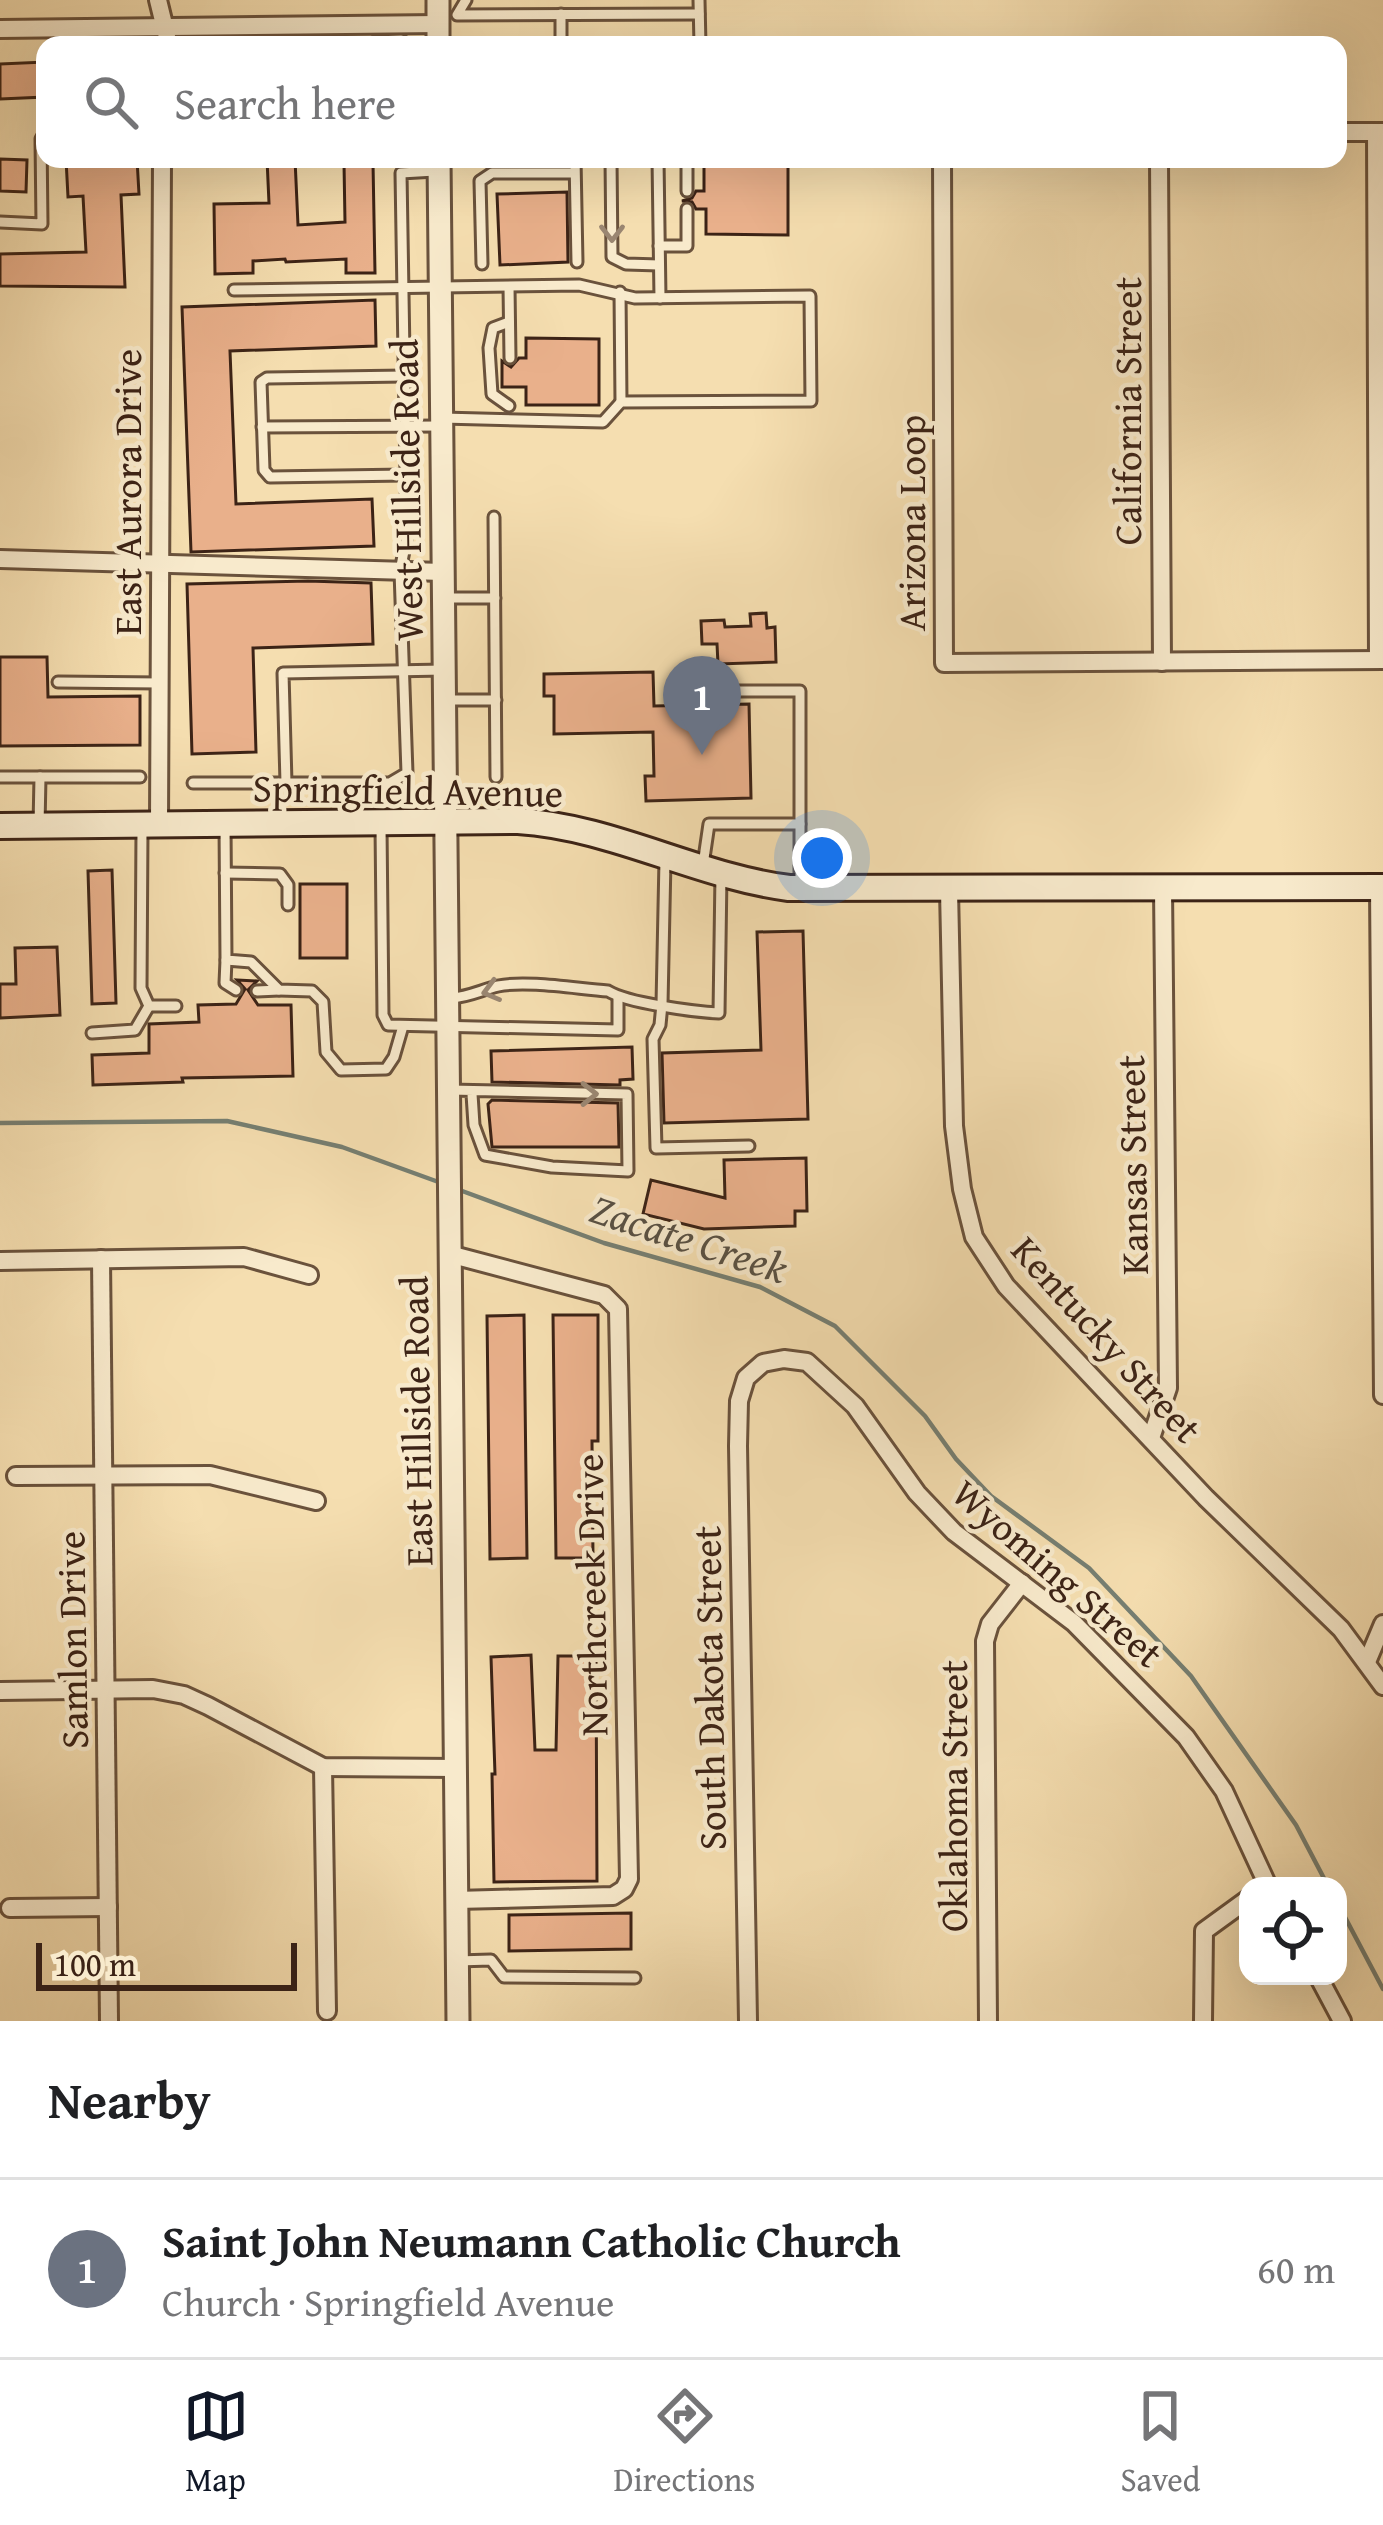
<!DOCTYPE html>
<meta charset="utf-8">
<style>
body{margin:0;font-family:"Gentium Book Plus",serif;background:#f2f2f2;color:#202124}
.controls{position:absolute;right:36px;bottom:36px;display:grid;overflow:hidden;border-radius:24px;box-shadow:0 12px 48px #0002}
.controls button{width:108px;height:108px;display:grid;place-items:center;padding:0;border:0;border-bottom:3px solid #e0e0e0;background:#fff;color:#202124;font:60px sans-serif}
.scale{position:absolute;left:36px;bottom:30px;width:261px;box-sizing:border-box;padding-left:12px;border:6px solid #3c2316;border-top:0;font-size:33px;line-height:42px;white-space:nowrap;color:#3c2316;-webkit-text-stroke:9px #f8eacc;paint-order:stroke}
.you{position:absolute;left:822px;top:858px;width:42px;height:42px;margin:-30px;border:9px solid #fff;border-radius:50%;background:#1a73e8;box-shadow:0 0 0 18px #1a73e833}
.badge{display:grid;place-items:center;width:78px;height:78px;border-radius:50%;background:#111827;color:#fff;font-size:39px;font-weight:700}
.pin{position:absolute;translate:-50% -99px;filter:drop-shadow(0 3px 6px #0008)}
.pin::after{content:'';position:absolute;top:63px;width:42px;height:36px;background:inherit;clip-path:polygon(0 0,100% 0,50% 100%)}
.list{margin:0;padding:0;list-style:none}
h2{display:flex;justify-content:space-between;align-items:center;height:156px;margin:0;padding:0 48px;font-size:51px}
h2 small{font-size:39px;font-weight:400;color:#757577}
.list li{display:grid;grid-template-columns:78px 1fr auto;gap:36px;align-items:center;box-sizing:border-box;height:180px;padding:0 48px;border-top:3px solid #e0e0e0}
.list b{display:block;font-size:45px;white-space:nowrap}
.list p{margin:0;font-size:39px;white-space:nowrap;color:#757577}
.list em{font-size:39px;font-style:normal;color:#757577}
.icon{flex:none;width:66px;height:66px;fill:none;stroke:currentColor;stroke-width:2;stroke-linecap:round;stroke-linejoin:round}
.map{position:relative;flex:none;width:1383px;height:2021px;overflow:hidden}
.search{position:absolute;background:#fff;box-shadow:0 12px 48px #0002;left:36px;right:36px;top:36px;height:132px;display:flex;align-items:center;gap:30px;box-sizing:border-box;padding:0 42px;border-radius:24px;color:#757577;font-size:45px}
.sheet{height:336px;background:#fff}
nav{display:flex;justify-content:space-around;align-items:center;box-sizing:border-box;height:168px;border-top:3px solid #e0e0e0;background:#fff;font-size:33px;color:#757577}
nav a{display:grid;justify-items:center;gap:6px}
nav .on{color:#111827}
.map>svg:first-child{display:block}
</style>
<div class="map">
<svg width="1383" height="2021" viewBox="0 0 1383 2021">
<rect width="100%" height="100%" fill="#f5deb0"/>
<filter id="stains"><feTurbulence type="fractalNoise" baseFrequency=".00167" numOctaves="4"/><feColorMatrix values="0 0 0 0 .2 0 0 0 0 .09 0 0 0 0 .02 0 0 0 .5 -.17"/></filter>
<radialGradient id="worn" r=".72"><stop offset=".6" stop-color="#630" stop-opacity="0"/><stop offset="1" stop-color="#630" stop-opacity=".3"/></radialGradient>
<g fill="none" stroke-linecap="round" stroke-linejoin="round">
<g stroke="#767f72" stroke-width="4.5">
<path d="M 0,1123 L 227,1121 L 342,1147 L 444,1184"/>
<path d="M 454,1188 L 604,1243 L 760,1287 L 835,1326 L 925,1416 L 956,1459 L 991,1496 L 1089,1568 L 1191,1676 L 1296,1825 L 1328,1886"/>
<path d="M 1338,1904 L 1383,1989"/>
</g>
</g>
<g fill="#e9b08b" stroke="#3c2316" stroke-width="3">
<path d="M 45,62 L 45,97 L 0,99 L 0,64 Z"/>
<path d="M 0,159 L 27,160 L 26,192 L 0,191 Z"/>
<path d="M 66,159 L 137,159 L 139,194 L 121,195 L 125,287 L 0,286 L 0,254 L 86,252 L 83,196 L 68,197 Z"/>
<path d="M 267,159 L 295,159 L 298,225 L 345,222 L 344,163 L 373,163 L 375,273 L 346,273 L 346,259 L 286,262 L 285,259 L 253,261 L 253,273 L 215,274 L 214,204 L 269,203 Z"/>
<path d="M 704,163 L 788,163 L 788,235 L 706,234 L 706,209 L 696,209 L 692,202 L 682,201 L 692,198 L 696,191 L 704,191 Z"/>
<path d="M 567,192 L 568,262 L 500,265 L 497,194 Z"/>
<path d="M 375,300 L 376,346 L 230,351 L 236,504 L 372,499 L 374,546 L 191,552 L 182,307 Z"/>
<path d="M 526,338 L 599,339 L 599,405 L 526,405 L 526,387 L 502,387 L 502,361 L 511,367 L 519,358 L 526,358 Z"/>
<path d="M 308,581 L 371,583 L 373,644 L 253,648 L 256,752 L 192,754 L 187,584 Z"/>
<path d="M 766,613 L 767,628 L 775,627 L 776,662 L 718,664 L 717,644 L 702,644 L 701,621 L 724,620 L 725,627 L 751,626 L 750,614 Z"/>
<path d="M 0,657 L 47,657 L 48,697 L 140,696 L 140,745 L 0,746 Z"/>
<path d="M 653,672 L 654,706 L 749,704 L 751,798 L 646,801 L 645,776 L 654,776 L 653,732 L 554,734 L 554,696 L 544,696 L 544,674 Z"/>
<path d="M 112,870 L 116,1003 L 92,1004 L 88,871 Z"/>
<rect x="300" y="884" width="47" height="74"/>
<path d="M 803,931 L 808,1119 L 664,1123 L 662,1053 L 761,1050 L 757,932 Z"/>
<path d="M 57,947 L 60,1015 L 0,1018 L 0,984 L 16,984 L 15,948 Z"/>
<path d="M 237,980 L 257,981 L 248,990 L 258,1005 L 291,1005 L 293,1076 L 182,1078 L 183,1082 L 93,1085 L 92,1055 L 149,1053 L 149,1024 L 199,1022 L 198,1005 L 236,1004 L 245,989 Z"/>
<path d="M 632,1047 L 633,1079 L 620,1080 L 620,1085 L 492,1082 L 491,1051 Z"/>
<path d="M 492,1100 L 618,1103 L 619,1147 L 492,1147 L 488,1104 Z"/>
<path d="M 806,1158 L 807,1211 L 795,1211 L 795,1226 L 704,1229 L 643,1214 L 651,1180 L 725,1198 L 724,1160 Z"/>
<path d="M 524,1315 L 527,1558 L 490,1559 L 487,1316 Z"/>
<path d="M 553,1315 L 598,1315 L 598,1441 L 592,1441 L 593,1558 L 556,1558 Z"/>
<path d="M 531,1655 L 535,1750 L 556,1750 L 558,1656 L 596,1656 L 597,1881 L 494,1882 L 492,1774 L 495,1774 L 491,1657 Z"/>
<path d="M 631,1913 L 631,1949 L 509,1951 L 509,1915 Z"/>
</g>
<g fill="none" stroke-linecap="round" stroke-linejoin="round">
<g stroke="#6a523c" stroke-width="15">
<g id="service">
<path d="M 466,0 L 457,15 L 699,14"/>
<path d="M 699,0 L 700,45"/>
<path d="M 561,14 L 561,45"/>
<path d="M 376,41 L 401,40 L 408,45"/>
<path d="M 575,159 L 577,262"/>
<path d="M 611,159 L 612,257 L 626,264 L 659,265"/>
<path d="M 658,159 L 660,298"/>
<path d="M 687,159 L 687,191"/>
<path d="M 0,222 L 42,224 L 41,139 L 45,132"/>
<path d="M 659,246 L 687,246 L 687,209"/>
<path d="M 482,264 L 480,181 L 492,173 L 574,173"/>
<path d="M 509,287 L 510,358"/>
<path d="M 234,290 L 579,285 L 635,298 L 810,296 L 811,401 L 621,402 L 603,422 L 442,418"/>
<path d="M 620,292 L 621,402"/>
<path d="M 509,322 L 493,328 L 489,348 L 492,394 L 509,406"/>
<path d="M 405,376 L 267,378 L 261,382 L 264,470 L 270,477 L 406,475"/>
<path d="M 262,427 L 442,426"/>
<path d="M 494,517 L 496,777"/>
<path d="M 443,598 L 495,598"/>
<path d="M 58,682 L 160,683"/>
<path d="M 715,691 L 800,691 L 800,883"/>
<path d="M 447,700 L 496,700"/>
<path d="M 0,777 L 140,777"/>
<path d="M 193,783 L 390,783 L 407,773 L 400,571 L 407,536 L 401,173 L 435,171"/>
<path d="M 286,783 L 283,673 L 444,670"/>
<path d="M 225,825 L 226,960 L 251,962 L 279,990 L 312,991 L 323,1002 L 326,1052 L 341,1070 L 386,1069 L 394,1057 L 403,1026"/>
<path d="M 39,826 L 40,777"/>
<path d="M 381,827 L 383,1015 L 388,1025 L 618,1030 L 618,997"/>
<path d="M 142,830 L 141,988 L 149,1006 L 176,1006"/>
<path d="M 665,860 L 662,1004 L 660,1025 L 653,1039 L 656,1148 L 749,1146"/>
<path d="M 703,865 L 709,824 L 800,824"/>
<path d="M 225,873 L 280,874 L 288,885 L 288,905"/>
<path d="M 226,960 L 225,983 L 236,990"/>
<path d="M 257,991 L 279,990"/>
<path d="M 451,998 C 469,997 481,990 498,986 C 527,980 578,989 608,991 C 627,1003 696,1012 719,1013 L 721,874"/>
<path d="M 92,1033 L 135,1030 L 149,1006"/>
<path d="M 449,1090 L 627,1094 L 628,1171 L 552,1167 L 485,1155 L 474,1125 L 472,1094"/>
<path d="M 457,1961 L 491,1960 L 504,1977 L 635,1978"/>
</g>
</g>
<g stroke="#6a523c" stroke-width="22">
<g id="minor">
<path d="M 158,0 L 169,45"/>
<path d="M 0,29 L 438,24"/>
<path d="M 1338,132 L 1383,132"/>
<path d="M 1376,132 L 1378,660"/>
<path d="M 942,159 L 944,663 L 1383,660"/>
<path d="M 1159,159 L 1162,662"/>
<path d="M 0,559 L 443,572"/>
<path d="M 159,824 L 162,159"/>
<path d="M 1379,887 L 1383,1395"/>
<path d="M 949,890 L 954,1126 L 962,1189 L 974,1237 L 1006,1286 L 1206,1498 L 1341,1629 L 1383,1686"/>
<path d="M 449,1254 L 604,1295 L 618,1309 L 629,1879 L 624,1889 L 613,1896 L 456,1900"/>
<path d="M 101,1259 L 109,2021"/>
<path d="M 0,1261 L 244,1257 L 309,1275"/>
<path d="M 1151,1438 L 1168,1388 L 1163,888"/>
<path d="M 16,1476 L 210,1475 L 316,1501"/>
<path d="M 1367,1662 L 1383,1624"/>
<path d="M 0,1691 L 153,1689 L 184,1695 L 208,1706 L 323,1767 L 457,1768"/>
<path d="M 323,1767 L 327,2011"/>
<path d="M 10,1908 L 108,1907"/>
<path d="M 1318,1976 L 1342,2021"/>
<path d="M 748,2021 L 738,1446 L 739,1401 L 746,1378 L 763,1363 L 784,1359 L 807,1362 L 855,1406 L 917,1493 L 954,1532 L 1074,1623 L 1186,1737 L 1224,1791 L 1268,1886"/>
<path d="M 988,2021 L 985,1641 L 990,1624 L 1022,1583"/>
<path d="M 1203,2021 L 1204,1931 L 1248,1899"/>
</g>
</g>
<g stroke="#6a523c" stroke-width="27">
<g id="tertiary">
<path d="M 438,0 L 438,45"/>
<path d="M 439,159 L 458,2021"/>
</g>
</g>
<g stroke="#3c2316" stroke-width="30">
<path id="secondary" d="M 0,826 L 518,821 C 613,827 696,876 789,888 L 1383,887"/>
</g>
<use href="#service" stroke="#f8eacc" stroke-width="9"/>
<use href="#minor" stroke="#f8eacc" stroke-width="16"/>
<use href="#tertiary" stroke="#f8eacc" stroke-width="21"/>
<use href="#secondary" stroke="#f8eacc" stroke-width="24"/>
</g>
<defs><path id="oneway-chevron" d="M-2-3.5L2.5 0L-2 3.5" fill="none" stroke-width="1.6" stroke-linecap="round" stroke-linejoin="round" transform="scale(3)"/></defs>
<g stroke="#9a8671">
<use href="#oneway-chevron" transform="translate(612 233) rotate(90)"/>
<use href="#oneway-chevron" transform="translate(491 991) rotate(165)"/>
<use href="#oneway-chevron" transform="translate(589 1094)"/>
</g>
<g text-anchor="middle" stroke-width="9" stroke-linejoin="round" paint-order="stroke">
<g font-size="39" fill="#3c2316" stroke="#f8eacc">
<text transform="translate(1127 411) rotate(-90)" y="14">California Street</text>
<text transform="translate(406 490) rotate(-91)" y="14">West Hillside Road</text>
<text transform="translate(127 492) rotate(-90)" y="14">East Aurora Drive</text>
<text transform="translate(911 523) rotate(-90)" y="14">Arizona Loop</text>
<text transform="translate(408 790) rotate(1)" y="14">Springfield Avenue</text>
<text transform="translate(1132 1165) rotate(-91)" y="14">Kansas Street</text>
<text transform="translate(1107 1339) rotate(48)" y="14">Kentucky Street</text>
<text transform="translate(416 1421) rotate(-91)" y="14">East Hillside Road</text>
<text transform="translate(1058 1573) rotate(41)" y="14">Wyoming Street</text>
<text transform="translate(591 1595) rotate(-91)" y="14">Northcreek Drive</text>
<text transform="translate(72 1640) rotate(-91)" y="14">Samlon Drive</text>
<text transform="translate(709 1688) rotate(-91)" y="14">South Dakota Street</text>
<text transform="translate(953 1796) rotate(-90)" y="14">Oklahoma Street</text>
</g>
<g font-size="42" font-style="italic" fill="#595144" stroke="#f8eacc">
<text transform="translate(689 1238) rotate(18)" y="15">Zacate Creek</text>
</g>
</g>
<rect width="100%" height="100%" filter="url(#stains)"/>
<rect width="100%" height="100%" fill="url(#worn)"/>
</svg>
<div class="controls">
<button><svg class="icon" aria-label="locate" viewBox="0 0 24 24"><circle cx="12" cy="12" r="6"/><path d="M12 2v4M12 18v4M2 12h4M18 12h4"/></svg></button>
</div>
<div class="scale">100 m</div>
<div class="you"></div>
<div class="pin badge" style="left:702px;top:755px;background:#6b7280">1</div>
<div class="search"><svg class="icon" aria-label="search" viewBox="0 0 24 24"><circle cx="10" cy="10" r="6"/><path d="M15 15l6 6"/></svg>Search here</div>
</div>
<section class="sheet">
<h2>Nearby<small></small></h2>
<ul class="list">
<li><span class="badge" style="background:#6b7280">1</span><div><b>Saint John Neumann Catholic Church</b><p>Church · Springfield Avenue</p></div><em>60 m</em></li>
</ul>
</section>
<nav>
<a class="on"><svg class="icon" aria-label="map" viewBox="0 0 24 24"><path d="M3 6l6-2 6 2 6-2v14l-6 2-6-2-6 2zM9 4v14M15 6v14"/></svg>Map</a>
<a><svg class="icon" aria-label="directions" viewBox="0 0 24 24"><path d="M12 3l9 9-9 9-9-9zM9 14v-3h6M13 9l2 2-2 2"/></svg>Directions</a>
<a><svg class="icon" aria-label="saved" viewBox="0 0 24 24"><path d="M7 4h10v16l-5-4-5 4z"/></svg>Saved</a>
</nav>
